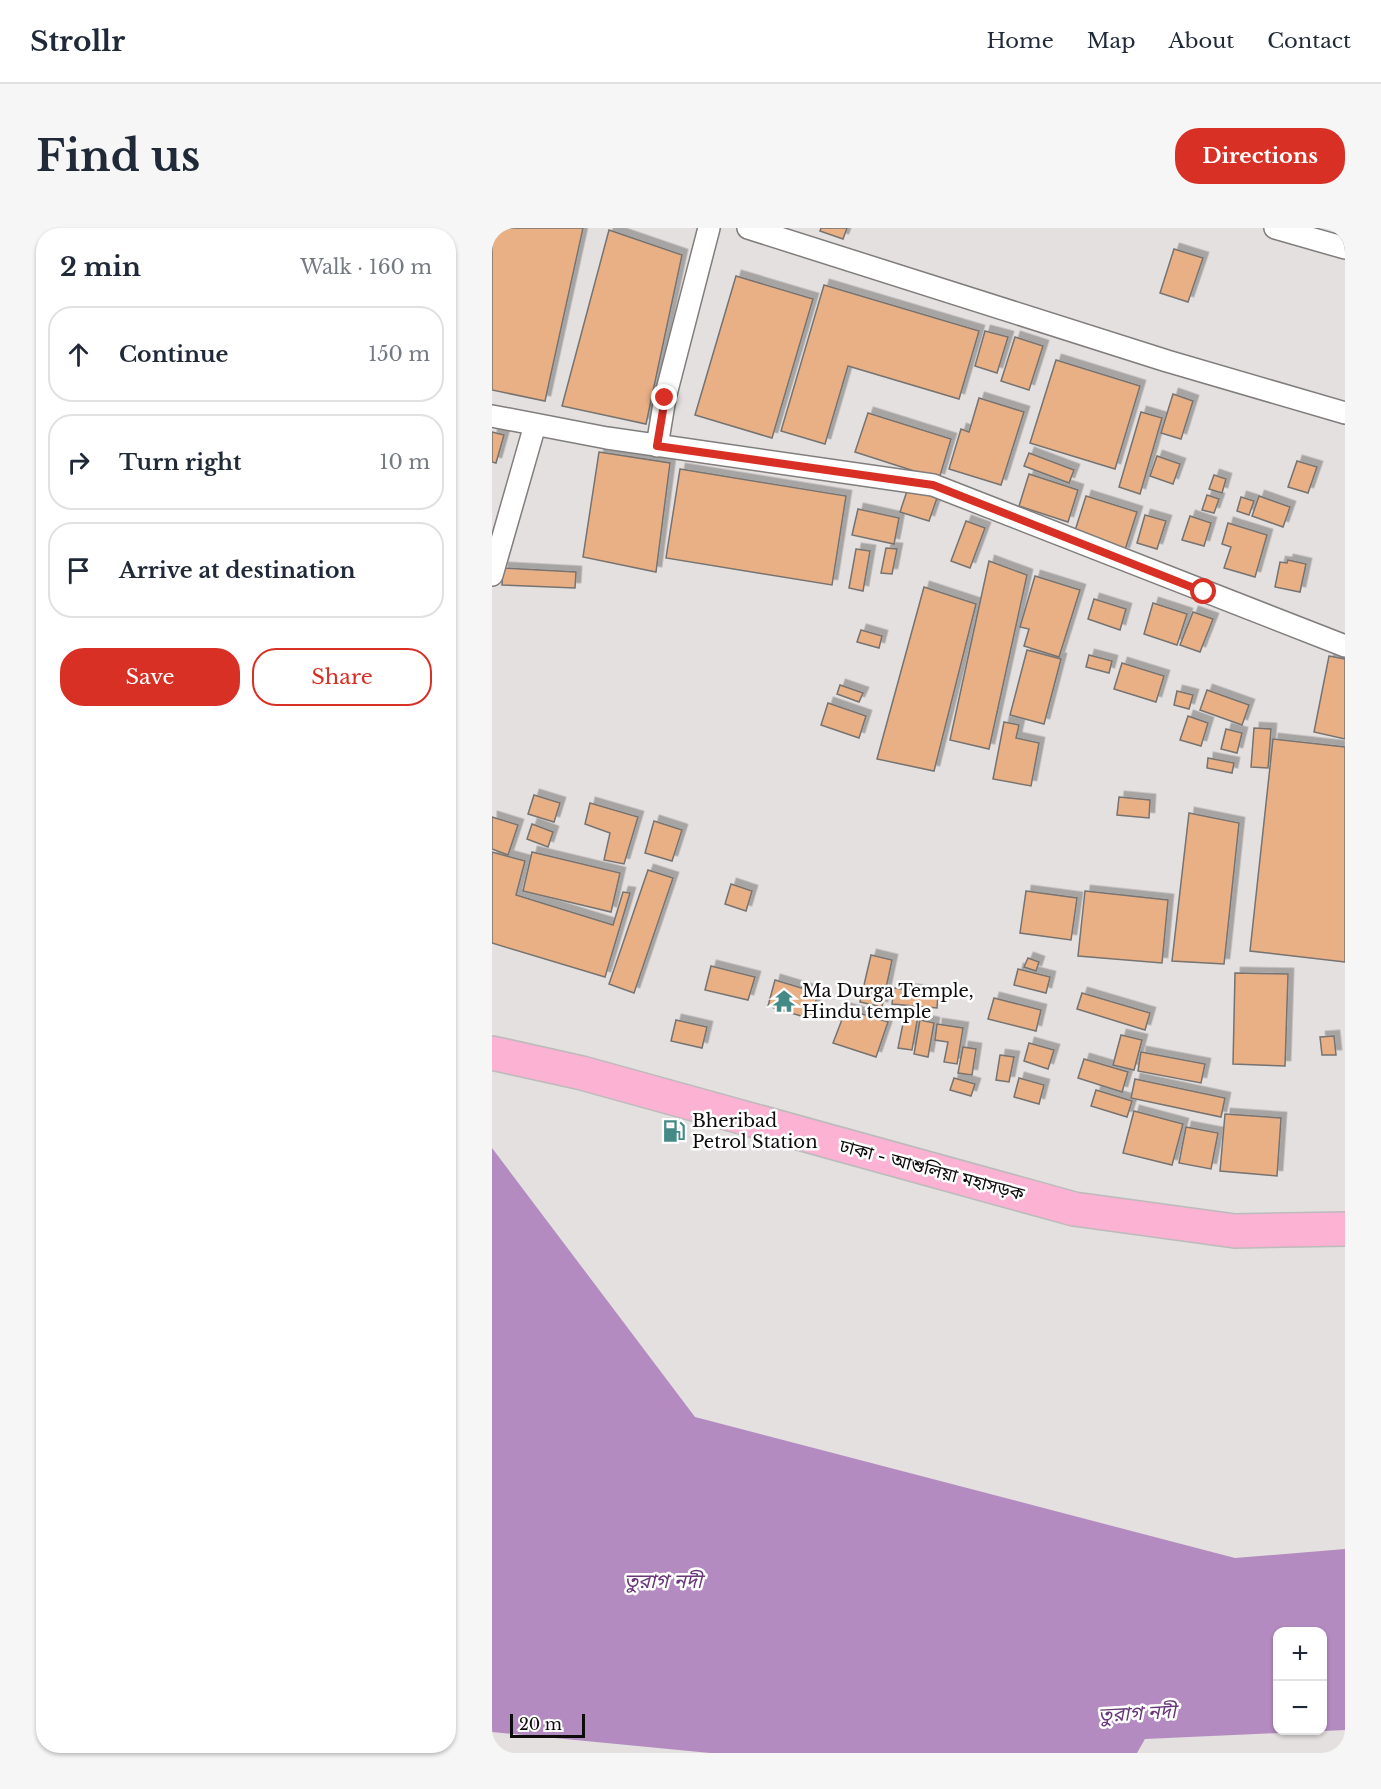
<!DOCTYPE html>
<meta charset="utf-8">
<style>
body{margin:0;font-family:"Libre Baskerville","Noto Sans Bengali",serif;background:#f6f6f7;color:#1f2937}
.controls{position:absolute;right:18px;bottom:18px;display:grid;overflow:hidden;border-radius:12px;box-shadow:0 2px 4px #0004}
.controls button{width:54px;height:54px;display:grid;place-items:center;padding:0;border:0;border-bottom:2px solid #e0e1e3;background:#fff;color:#1f2937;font:30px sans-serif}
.scale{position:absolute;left:18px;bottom:15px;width:75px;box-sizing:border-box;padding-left:6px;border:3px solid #0d0b0b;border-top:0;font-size:16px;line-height:21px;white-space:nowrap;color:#0d0b0b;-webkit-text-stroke:4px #fff;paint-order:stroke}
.stop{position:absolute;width:18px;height:18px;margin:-14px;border:4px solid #d93025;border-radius:50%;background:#fff}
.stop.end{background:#d93025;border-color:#fff;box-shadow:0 2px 6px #0008}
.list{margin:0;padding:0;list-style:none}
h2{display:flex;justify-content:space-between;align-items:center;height:78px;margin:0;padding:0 24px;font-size:26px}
h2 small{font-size:20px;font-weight:400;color:#747a83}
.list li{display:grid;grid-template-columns:39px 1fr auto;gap:18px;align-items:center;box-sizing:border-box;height:96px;margin:0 12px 12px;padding:0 12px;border:2px solid #e0e1e3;border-radius:24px}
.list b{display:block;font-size:22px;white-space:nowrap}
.list em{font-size:20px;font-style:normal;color:#747a83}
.actions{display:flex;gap:12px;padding:18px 24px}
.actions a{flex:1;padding:14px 0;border:2px solid #d93025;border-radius:24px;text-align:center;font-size:21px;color:#d93025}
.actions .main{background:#d93025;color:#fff}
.icon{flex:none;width:33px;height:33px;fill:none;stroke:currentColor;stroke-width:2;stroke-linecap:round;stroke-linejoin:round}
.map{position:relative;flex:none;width:853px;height:1525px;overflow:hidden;border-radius:24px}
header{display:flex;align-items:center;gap:36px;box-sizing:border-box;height:84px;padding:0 30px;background:#fff;border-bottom:2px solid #e0e1e3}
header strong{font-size:28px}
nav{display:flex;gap:33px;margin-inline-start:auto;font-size:21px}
.intro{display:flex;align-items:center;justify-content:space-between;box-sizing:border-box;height:144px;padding:0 36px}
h1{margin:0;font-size:42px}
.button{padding:15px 27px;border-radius:24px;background:#d93025;color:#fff;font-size:21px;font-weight:700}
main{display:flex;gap:36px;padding:0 36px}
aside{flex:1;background:#fff;border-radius:24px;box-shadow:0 2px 4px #0004}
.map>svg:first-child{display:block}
</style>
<header>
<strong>Strollr</strong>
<nav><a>Home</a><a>Map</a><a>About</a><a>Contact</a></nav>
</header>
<div class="intro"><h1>Find us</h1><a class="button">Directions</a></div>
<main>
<aside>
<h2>2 min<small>Walk · 160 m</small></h2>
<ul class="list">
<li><svg class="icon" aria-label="ahead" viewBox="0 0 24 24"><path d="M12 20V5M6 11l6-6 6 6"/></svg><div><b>Continue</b></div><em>150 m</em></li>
<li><svg class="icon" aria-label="right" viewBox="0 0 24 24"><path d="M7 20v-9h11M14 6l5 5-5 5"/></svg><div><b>Turn right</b></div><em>10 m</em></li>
<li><svg class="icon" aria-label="arrive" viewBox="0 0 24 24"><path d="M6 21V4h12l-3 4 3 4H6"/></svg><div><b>Arrive at destination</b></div></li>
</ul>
<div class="actions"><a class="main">Save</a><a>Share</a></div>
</aside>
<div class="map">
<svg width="853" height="1525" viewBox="0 0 853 1525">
<defs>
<filter id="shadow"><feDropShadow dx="5.5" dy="-5.5" stdDeviation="0" flood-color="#0004"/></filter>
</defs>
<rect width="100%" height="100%" fill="#e4e0df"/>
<path fill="#b38bc1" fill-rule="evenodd" d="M 0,920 L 203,1189 L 743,1330 L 853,1321 L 853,1502 L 653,1511 L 645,1525 L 218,1525 L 0,1504 ZM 786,1404 L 830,1404 L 830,1502 L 786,1502 Z"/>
<g fill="#eab085" stroke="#767371" stroke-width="1.5" filter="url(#shadow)">
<path d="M 0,0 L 91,0 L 53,173 L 0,162 Z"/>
<path d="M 329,0 L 355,0 L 351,11 L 328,3 Z"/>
<path d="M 117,2 L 190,27 L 154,196 L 70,178 Z"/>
<path d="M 682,21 L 711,30 L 696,74 L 668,65 Z"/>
<path d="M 244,48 L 321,71 L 280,210 L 203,187 Z"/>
<path d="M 332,57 L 487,103 L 467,171 L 356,138 L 333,216 L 289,203 Z"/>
<path d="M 493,103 L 516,109 L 505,145 L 483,138 Z"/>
<path d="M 523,109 L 551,118 L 537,162 L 509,153 Z"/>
<path d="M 564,132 L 648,158 L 623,241 L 538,215 Z"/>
<path d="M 681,166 L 701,173 L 689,211 L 669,205 Z"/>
<path d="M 487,170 L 532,184 L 509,257 L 457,241 L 469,201 L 477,204 Z"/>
<path d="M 649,184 L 670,190 L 648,266 L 627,259 Z"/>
<path d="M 376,185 L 459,211 L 447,251 L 363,224 Z"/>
<path d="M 0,204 L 12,207 L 4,235 L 0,234 Z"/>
<path d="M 107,224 L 178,235 L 164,344 L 91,329 Z"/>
<path d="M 537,225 L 582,242 L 577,255 L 532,238 Z"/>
<path d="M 665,228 L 688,236 L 681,256 L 658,248 Z"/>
<path d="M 805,233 L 825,239 L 816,265 L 796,259 Z"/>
<path d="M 188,241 L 354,268 L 340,357 L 174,330 Z"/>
<path d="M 537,246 L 586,262 L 576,294 L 527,278 Z"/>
<path d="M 722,247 L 734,251 L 730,265 L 717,261 Z"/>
<path d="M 416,260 L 445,270 L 437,293 L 408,284 Z"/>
<path d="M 715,267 L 727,271 L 722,285 L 710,282 Z"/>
<path d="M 594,268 L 645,284 L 632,325 L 581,309 Z"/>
<path d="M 767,268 L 798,279 L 791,299 L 760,288 Z"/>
<path d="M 749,269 L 762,273 L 757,287 L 745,283 Z"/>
<path d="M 366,281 L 407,290 L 402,316 L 360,307 Z"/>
<path d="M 653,287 L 674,293 L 665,321 L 645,315 Z"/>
<path d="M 698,288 L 719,295 L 712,318 L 690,312 Z"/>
<path d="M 474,293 L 493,300 L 478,340 L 459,333 Z"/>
<path d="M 736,295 L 775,307 L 763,349 L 732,340 L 739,319 L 730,316 Z"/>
<path d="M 394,320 L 405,321 L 400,346 L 389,345 Z"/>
<path d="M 364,321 L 378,323 L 371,363 L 357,360 Z"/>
<path d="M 796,332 L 814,336 L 808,364 L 783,359 L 788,334 L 795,335 Z"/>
<path d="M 497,333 L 535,347 L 497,521 L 458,512 Z"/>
<path d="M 11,340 L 84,344 L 83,360 L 10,357 Z"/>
<path d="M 543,348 L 588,362 L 567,429 L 532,418 L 537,401 L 528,399 Z"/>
<path d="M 432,359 L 484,376 L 442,543 L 385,531 Z"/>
<path d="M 602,371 L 634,381 L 628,402 L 596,391 Z"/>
<path d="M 661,375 L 695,386 L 685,417 L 652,406 Z"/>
<path d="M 701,384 L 721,391 L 708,424 L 688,417 Z"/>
<path d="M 369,402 L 390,408 L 387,420 L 365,414 Z"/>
<path d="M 535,422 L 569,431 L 552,496 L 518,487 Z"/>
<path d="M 597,427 L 620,433 L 617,445 L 594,439 Z"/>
<path d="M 837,428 L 853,431 L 853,511 L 822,504 Z"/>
<path d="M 630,435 L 672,448 L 664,474 L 622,461 Z"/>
<path d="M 348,457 L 371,465 L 367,474 L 345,466 Z"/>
<path d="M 715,462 L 757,477 L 750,497 L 708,482 Z"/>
<path d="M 685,463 L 701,467 L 697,481 L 682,477 Z"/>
<path d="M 336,475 L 374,488 L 367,510 L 329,497 Z"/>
<path d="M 696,488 L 716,495 L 709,518 L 688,512 Z"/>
<path d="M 512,494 L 527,497 L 524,510 L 547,515 L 539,558 L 501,551 Z"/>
<path d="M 762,500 L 779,501 L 776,540 L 759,539 Z"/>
<path d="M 734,501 L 750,505 L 745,525 L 729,521 Z"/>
<path d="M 781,511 L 853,519 L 853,734 L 758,723 Z"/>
<path d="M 716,530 L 742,535 L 740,545 L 715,540 Z"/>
<path d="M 42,567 L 68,575 L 62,594 L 36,586 Z"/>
<path d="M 627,569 L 658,572 L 657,590 L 625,587 Z"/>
<path d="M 98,575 L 146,589 L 132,636 L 112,632 L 118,605 L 93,596 Z"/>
<path d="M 697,585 L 747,595 L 732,736 L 680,733 Z"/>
<path d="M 0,589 L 26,597 L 16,627 L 0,621 Z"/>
<path d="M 162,593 L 190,602 L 180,633 L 153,625 Z"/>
<path d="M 40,596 L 61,604 L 56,619 L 35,611 Z"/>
<path d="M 0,624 L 33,633 L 24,667 L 121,697 L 131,664 L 138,665 L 113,749 L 0,715 Z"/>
<path d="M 40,624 L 128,645 L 119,684 L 31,663 Z"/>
<path d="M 156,642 L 181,650 L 142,765 L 117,756 Z"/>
<path d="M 239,656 L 260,663 L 254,683 L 233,676 Z"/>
<path d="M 534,663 L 585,670 L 579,712 L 528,705 Z"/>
<path d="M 593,663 L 676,672 L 670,735 L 586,728 Z"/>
<path d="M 379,727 L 400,732 L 390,779 L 368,774 Z"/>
<path d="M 536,730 L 547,734 L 544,743 L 532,739 Z"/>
<path d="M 219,738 L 263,749 L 256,772 L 213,762 Z"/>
<path d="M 526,741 L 558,749 L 554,765 L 522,757 Z"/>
<path d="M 743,745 L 796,746 L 793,838 L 741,836 Z"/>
<path d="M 283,752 L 326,765 L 319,791 L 276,778 Z"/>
<path d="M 402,760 L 446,765 L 445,780 L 400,776 Z"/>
<path d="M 590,765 L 658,785 L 653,802 L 585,781 Z"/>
<path d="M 502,770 L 549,782 L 544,803 L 496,791 Z"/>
<path d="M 354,781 L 396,794 L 384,829 L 341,815 Z"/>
<path d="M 413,786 L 426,788 L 420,822 L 406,820 Z"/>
<path d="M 184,792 L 215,799 L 210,820 L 179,813 Z"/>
<path d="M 428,792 L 442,795 L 436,829 L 422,826 Z"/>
<path d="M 445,796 L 471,800 L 465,836 L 452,834 L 456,814 L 443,812 Z"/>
<path d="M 629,807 L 650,812 L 642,842 L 621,837 Z"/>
<path d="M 842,808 L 844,827 L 830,827 L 828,809 Z"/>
<path d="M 537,815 L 562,822 L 556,841 L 532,833 Z"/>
<path d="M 471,819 L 484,821 L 480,847 L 466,845 Z"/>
<path d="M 649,824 L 713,836 L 709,855 L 646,843 Z"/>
<path d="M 508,827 L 522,829 L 517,854 L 504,852 Z"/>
<path d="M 592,831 L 636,844 L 630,864 L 586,850 Z"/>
<path d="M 462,850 L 483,856 L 479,868 L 458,862 Z"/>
<path d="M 527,850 L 552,857 L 547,876 L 522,869 Z"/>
<path d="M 643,851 L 733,870 L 729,889 L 639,870 Z"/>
<path d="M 604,862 L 640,873 L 635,889 L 599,878 Z"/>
<path d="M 642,883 L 691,896 L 680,937 L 631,925 Z"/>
<path d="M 733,886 L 789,890 L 785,948 L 728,943 Z"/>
<path d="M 694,899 L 726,905 L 719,941 L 687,935 Z"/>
</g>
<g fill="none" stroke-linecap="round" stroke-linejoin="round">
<g stroke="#817d7d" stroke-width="24">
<g id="street">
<path d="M 256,0 L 675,133 L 853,185"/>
<path d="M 783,0 L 853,20"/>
<path d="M 0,188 L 115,210 L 441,257 L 853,418"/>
<path d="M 165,218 L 173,170 L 217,0"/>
<path d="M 0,347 L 43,197"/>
</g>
</g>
<g stroke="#bbb" stroke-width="36">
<path id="highway" d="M 0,825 L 90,845 L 582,981 L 743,1003 L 853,1001"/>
</g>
<use href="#street" stroke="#fff" stroke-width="21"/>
<use href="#highway" stroke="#fbb2d3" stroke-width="33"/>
</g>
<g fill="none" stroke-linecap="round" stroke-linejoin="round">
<path stroke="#d93025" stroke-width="8" d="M 173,170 L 165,218 L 441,257 L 712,364"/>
</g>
<defs>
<g id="temple-bare" transform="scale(1.8)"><path d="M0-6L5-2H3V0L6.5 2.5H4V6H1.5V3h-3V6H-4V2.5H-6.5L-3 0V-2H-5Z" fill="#448b88" stroke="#fff" stroke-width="2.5" paint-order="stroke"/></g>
<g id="fuel-bare" transform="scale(1.8)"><path d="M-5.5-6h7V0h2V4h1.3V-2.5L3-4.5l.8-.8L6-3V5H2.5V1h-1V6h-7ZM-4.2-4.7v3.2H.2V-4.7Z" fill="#448b88" stroke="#fff" stroke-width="2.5" paint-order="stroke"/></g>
</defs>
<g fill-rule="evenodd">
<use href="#temple-bare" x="292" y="773"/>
<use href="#fuel-bare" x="182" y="903"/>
</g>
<g text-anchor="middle" stroke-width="5" stroke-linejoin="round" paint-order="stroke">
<g font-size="18" fill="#0d0b0b" stroke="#fff" text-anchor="start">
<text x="310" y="769">Ma Durga Temple,<tspan x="310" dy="21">Hindu temple</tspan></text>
<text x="200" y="899">Bheribad<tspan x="200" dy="21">Petrol Station</tspan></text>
</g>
<g font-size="18" fill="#0d0b0b" stroke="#fff">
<text transform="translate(440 942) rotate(15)" y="6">ঢাকা - আশুলিয়া মহাসড়ক</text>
</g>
<g font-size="20" font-style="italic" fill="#69377a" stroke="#fff">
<text x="171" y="1360">তুরাগ নদী</text>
<text transform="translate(645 1485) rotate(-3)" y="7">তুরাগ নদী</text>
</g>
</g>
</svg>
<div class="controls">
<button>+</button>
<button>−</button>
</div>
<div class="scale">20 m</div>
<div class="stop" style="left:712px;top:364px"></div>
<div class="stop end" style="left:173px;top:170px"></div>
</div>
</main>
